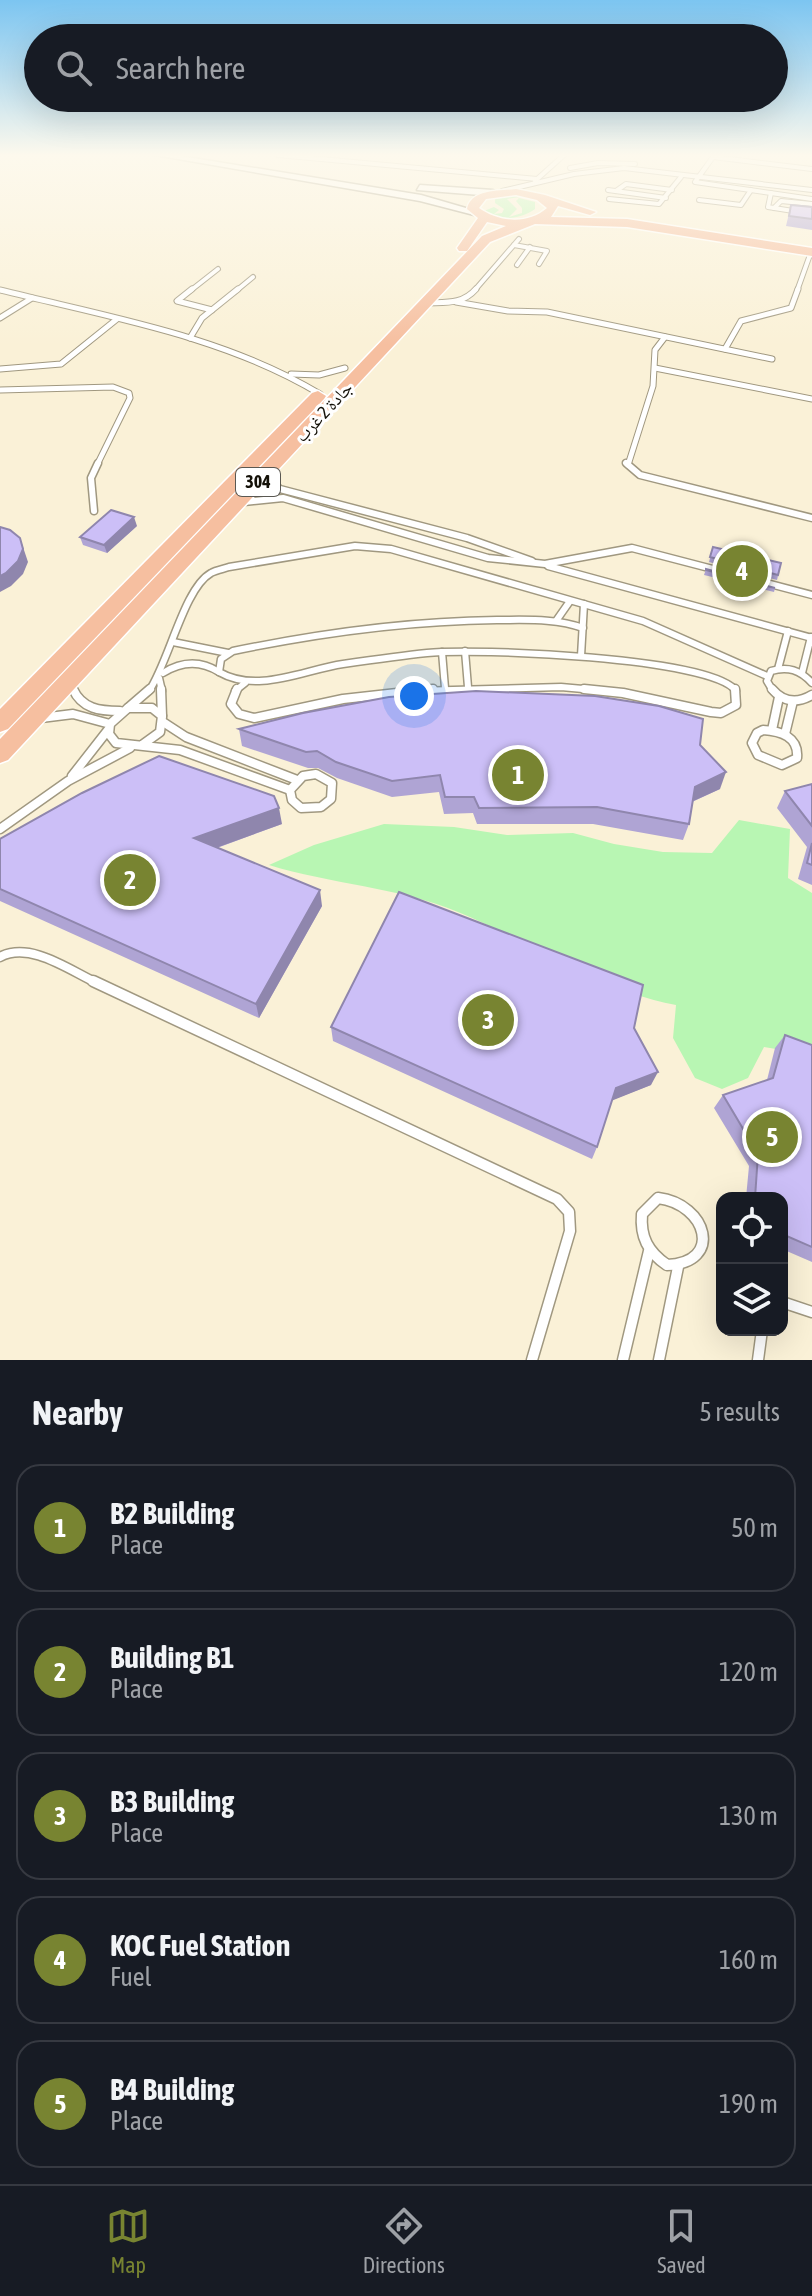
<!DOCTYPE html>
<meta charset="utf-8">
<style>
body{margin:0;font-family:"Asap Condensed","Noto Naskh Arabic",sans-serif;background:#20242c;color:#f1f3f6}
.controls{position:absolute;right:24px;bottom:24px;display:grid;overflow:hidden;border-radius:16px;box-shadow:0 8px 32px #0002}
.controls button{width:72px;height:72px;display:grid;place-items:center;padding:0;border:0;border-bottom:2px solid #363941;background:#171b24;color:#f1f3f6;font:40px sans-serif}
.you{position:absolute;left:414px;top:696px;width:28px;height:28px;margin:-20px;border:6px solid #fff;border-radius:50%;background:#1a73e8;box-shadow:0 0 0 12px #1a73e833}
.badge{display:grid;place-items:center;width:52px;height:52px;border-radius:50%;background:#788431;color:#fff;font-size:26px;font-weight:700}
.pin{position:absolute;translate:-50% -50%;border:4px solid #fff;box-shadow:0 2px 8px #0006}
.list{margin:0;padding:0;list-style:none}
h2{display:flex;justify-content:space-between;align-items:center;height:104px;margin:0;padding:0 32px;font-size:34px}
h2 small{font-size:26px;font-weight:400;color:#9ea1a6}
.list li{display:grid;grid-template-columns:52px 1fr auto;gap:24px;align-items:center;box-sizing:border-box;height:128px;margin:0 16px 16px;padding:0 16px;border:2px solid #363941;border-radius:24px}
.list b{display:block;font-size:30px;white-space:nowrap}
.list p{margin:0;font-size:26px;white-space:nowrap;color:#9ea1a6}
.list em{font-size:26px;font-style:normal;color:#9ea1a6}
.icon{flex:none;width:44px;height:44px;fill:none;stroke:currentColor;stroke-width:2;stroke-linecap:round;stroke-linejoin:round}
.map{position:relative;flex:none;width:812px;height:1360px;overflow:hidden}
.search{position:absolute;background:#171b24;box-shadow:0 8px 32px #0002;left:24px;right:24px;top:24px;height:88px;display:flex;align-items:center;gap:20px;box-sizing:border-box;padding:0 28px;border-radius:44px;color:#9ea1a6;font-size:30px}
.sheet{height:824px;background:#171b24}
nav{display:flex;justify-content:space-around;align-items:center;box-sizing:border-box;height:112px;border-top:2px solid #363941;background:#171b24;font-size:22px;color:#9ea1a6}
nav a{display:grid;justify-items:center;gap:4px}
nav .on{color:#788431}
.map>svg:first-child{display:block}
</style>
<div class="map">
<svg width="812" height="1360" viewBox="0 0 812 1360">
<rect width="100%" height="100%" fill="#faf1d7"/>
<g fill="#b8f6b3">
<path d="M 509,194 L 527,196 L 507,199 L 517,209 L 509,217 L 522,213 L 522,208 L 516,201 L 519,198 L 535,202 L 535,209 C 520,220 498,221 484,211 L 494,207 L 499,210 L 494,214 L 502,213 L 504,209 L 495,203 L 495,199 Z"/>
<path d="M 739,820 L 790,829 L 788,878 L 812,893 L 812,1055 L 764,1047 L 748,1078 L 722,1089 L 695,1078 L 673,1038 L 676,1005 C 598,991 530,941 458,912 C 398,887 330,884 269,865 L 314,845 L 384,824 L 454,827 L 507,835 L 573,833 L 614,844 L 663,852 L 712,853 Z"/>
</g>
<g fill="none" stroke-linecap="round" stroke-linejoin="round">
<g stroke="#a09880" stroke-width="6">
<g id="service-far4">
<path d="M 278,155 L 537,179"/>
<path d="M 570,168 L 598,163 L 635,164"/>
<path d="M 812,169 L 713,157 L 695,182 L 812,199"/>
<path d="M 535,181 L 564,155"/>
<path d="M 608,190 L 666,198"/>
<path d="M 502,191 L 574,174 L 624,168 L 812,190"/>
<path d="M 616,191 L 626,184 L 672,190"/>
<path d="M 771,193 L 768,207 L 812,214"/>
<path d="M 609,199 L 659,204 L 681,177"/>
<path d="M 699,200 L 741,205 L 751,190"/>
<path d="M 774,208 L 781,201 L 812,204"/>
<path d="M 514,245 L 547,251 L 539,264"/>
<path d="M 517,265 L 530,247"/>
<path d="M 0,290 L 4,291"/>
<path d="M 190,291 L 218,269"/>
<path d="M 236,291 L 253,277"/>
<path d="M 474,291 L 519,239"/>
<path d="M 797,291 L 811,252"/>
</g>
</g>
<g stroke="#a09880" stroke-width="7">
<g id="service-far3">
<path d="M 192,289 L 177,301 L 212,310"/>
<path d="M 0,290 C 108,317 224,336 320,394"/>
<path d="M 456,302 L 508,311 L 547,312 L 772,359"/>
<path d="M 426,303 C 445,302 462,305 476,289"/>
<path d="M 0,318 L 32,298"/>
<path d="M 190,338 L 202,318 L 238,289"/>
<path d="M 725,349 L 741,321 L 791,308 L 798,289"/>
<path d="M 655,368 L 812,399"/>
<path d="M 0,369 L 61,364 L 117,319"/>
<path d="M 291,374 L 319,375 L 345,368"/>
<path d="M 0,390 L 113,387 L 129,393 L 130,398 L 97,465"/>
<path d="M 628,465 L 653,386 L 655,350 L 665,337"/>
</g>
</g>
<g stroke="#a09880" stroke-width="9">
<g id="service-far2">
<path d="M 626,463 L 640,475 L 812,518"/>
<path d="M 263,477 L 280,489 L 467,538 L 532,561"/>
<path d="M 244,502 L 283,498 L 488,558 L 545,564 L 632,548 L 812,595"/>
<path d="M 94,511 L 91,478 L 98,463"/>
<path d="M 548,566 L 812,638"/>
<path d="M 556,621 L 570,601"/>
<path d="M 583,628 C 556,618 526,620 497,620 C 408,621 320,633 233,651 L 221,659 L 219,672 C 257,694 303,670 343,664 C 371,660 399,656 427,653 C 473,648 713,657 736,691"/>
<path d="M 173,642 L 228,653"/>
<path d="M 465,651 L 468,687"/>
<path d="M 442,652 L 445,688"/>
<path d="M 581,656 L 584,604"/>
<path d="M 778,669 L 788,631"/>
<path d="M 163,673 C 182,661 200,660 219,672"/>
<path d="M 802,673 L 811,637"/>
<path d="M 159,678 L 162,691"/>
<path d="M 71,683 L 73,691"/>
<path d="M 149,691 C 169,662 184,588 211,573 C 216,570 223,569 229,567 L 355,546 L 391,549 L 643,621 L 767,676"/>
<path d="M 235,691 L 245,683"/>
<path d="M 415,691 L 561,687 L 605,691"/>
<path d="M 773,691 L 767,681 L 771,671 C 788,666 800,670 812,683"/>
</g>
</g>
<g stroke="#a09880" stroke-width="11">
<g id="service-far1">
<path d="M 73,689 C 82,709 100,711 120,711"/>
<path d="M 161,689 L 162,716"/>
<path d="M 237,689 L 231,704 L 239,714 L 254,718 L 343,699 L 433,689"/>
<path d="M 584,689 L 623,693 L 711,712 L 721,713 L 736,705 L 735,689"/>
<path d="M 772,689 C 783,702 797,704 812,695"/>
<path d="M 128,708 L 150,689"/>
<path d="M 41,718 L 73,714 L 110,724"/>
<path d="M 163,722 L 186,737 L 297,780"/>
<path d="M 763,730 C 781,731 799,737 797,758 L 782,765 L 758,755 L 752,743 L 757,733 Z"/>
<path d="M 772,730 L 779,697"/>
<path d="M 785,734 L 793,701"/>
<path d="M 142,745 L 160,732 L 162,716 L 152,708 L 128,708 L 110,724 L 109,734 L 116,743 L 180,750 L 290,790"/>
<path d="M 316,774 L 332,783 L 331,799 L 321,807 L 301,808 L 292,800 L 290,790 L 303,776 Z"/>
<path d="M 72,776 L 108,730"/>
<path d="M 0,829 L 68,781 L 130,748"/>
<path d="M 0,957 C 30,941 69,970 97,983"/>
</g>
</g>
<g stroke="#a09880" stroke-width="13">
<g id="service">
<path d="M 93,981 L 557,1199 L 569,1212 L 570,1231 L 532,1360"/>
<path d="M 658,1198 C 707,1204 724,1263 667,1265 C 648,1252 640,1237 642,1214 Z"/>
<path d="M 782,1302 L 812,1312"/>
<path d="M 623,1360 L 649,1251"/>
<path d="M 659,1360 L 678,1267"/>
<path d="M 758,1360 L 762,1330"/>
</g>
</g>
<g stroke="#a09880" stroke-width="3">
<g id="tertiary">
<path d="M 155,155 L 175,155 L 421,195 L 483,213 L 478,216 L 420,201 Z"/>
<path d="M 420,185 L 493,190 L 498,193 L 493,196 L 417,190 Z"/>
</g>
</g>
<g stroke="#fff" stroke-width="3">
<g id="primary">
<path d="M 516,189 L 545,195 L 596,212 L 590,215 L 558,206 L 551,217 L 627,219 L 812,248 L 812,256 L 627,227 L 535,224 L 490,242 L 8,760 L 0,763 L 0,739 L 482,236 L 506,226 L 487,222 L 467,251 L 459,251 L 457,248 L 478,218 L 467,209 C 471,189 499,191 516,189 ZM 516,195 L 537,200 L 547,208 C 528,225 498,222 479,208 L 486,199 Z"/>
<path d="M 318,391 L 326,396 L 324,399 L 8,729 L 0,732 L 0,709 L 312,393 Z"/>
</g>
</g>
<use href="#service-far4" stroke="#fff" stroke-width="4"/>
<use href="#service-far3" stroke="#fff" stroke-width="5"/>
<use href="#service-far2" stroke="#fff" stroke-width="6"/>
<use href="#service-far1" stroke="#fff" stroke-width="8"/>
<use href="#service" stroke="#fff" stroke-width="10"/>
<use href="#tertiary" fill="#fff" fill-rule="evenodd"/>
<use href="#primary" fill="#f6bfa0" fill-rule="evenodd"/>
</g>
<g fill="#afa4d4">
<path d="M 791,205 L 812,207 L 812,230 L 786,226 Z"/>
<path d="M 137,526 L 107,553 L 83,545 L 80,537 Z"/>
<path d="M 713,547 L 781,563 L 777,580 L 709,562 Z"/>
<path d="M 706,569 L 775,588 L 774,592 L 704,575 Z"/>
<path d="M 239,729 L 700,745 L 720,789 L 692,802 L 689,824 L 683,840 L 593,824 L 477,824 L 473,813 L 444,814 L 439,792 L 392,797 L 337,778 L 318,768 L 308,768 L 242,746 Z"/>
<path d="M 812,784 L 812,885 L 798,879 L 807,847 L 777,808 L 785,791 Z"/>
<path d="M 282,824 L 217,848 L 322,906 L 259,1018 L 0,901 L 0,839 Z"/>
<path d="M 331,1027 L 634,1028 L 651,1085 L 612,1100 L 597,1147 L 592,1159 L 333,1041 Z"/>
<path d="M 785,1035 L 812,1045 L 812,1262 L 782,1249 L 782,1198 L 746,1198 L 749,1166 L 714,1108 L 723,1095 L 767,1080 L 775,1048 Z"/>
</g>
<g fill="#8f86ad">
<path d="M 134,517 L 137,526 L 107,553 L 104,545 Z"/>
<path d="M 20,538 L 28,562 L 23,574 L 11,586 L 0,592 L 0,576 Z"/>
<path d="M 726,772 L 720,789 L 689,803 L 695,787 Z"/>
<path d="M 279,808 L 282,824 L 199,854 L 194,838 Z"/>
<path d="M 320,890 L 322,906 L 259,1018 L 256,1004 Z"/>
<path d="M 658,1072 L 651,1085 L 611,1101 L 616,1088 Z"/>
</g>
<g fill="#ccbff7" stroke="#8f86ad" stroke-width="2">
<path d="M 791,205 L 812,207 L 812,219 L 789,216 Z"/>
<path d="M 111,510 L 134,517 L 104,545 L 80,537 Z"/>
<path d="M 0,527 L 10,530 L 20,538 L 23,549 L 18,561 L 6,573 L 0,576 Z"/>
<path d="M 713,547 L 781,563 L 778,575 L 710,557 Z"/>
<path d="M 706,569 L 775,588 L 706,570 Z"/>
<path d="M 476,691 L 595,696 L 659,706 L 703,719 L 700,745 L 726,772 L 695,787 L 689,824 L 597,807 L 479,808 L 474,797 L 445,797 L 440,775 L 392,781 L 336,762 L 317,751 L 306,752 L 239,729 L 303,713 L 389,697 Z"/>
<path d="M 159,756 L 274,796 L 279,808 L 194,838 L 320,890 L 256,1004 L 0,889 L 0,839 L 82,793 Z"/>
<path d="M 812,784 L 812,826 L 785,791 Z"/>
<path d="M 812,843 L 812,865 L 807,863 Z"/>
<path d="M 399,892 L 643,985 L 634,1028 L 658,1072 L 616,1088 L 597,1147 L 331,1027 Z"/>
<path d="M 785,1035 L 812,1045 L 812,1247 L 782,1234 L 782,1198 L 755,1198 L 758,1154 L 723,1095 L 773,1078 Z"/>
</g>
<linearGradient id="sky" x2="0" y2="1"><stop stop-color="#7cc5f1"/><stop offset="0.45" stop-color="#fdf9ed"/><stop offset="1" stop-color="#fdf9ed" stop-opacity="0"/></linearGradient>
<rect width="812" height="345" fill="url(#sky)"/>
<g text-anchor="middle" stroke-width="6" stroke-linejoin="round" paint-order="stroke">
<g font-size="18" fill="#141108" stroke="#fff">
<text transform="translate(324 412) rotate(-47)" y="6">جادة 2 غرب</text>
</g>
<rect fill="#fff" stroke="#5a5852" stroke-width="2" x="236" y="468" width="44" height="28" rx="6"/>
<g font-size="18" font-weight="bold" fill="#141108">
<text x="258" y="488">304</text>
</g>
</g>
</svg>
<div class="controls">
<button><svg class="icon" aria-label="locate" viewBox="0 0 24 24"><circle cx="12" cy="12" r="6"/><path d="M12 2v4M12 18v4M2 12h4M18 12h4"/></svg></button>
<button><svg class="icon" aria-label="layers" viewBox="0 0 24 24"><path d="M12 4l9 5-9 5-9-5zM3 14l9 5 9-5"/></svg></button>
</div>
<div class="you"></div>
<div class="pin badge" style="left:518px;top:775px">1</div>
<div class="pin badge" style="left:130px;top:880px">2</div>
<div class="pin badge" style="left:488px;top:1020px">3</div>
<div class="pin badge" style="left:742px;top:571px">4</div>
<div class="pin badge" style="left:772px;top:1137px">5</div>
<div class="search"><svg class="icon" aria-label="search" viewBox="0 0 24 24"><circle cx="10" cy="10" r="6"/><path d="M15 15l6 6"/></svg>Search here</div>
</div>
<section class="sheet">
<h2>Nearby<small>5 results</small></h2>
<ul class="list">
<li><span class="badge">1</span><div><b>B2 Building</b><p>Place</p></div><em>50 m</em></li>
<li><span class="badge">2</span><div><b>Building B1</b><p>Place</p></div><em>120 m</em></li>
<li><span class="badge">3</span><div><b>B3 Building</b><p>Place</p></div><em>130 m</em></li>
<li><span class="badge">4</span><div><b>KOC Fuel Station</b><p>Fuel</p></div><em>160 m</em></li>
<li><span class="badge">5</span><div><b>B4 Building</b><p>Place</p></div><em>190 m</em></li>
</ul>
</section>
<nav>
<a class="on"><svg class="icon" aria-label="map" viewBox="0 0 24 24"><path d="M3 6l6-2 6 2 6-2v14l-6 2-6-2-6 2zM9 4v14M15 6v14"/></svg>Map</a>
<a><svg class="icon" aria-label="directions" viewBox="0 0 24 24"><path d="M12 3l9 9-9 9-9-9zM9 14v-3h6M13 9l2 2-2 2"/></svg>Directions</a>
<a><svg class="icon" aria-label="saved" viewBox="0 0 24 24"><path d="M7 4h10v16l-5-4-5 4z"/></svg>Saved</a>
</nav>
